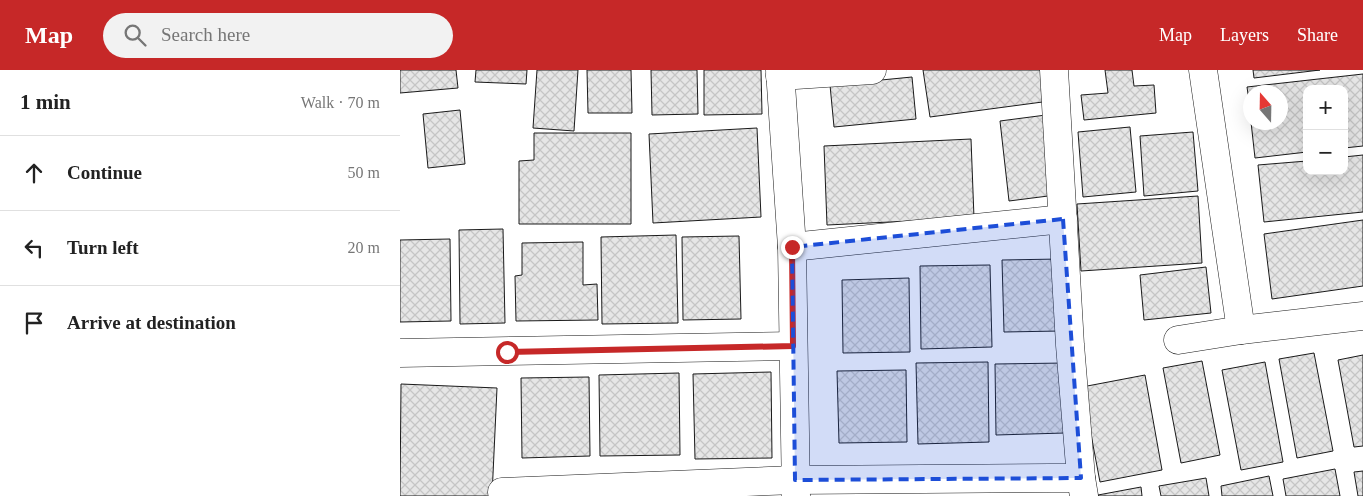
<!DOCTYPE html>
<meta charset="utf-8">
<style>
body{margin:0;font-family:"Times New Roman",serif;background:#f2f2f2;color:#222}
.controls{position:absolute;right:15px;top:15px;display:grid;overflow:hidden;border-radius:10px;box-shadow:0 5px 20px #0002}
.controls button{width:45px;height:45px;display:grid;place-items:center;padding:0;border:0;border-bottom:1px solid #e0e0e0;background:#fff;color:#222;font:25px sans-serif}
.compass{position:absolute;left:843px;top:15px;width:45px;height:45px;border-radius:50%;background:#fff;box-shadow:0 5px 20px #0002;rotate:340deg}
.stop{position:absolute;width:15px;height:15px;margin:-11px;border:4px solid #c62828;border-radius:50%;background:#fff}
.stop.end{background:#c62828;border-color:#fff;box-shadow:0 1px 5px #0008}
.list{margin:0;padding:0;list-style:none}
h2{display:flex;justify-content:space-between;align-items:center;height:65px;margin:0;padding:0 20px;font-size:21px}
h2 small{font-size:16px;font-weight:400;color:#767676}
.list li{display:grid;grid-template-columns:32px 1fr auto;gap:15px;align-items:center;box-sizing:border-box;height:75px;padding:0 20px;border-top:1px solid #e0e0e0}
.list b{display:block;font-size:19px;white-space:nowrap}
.list em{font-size:16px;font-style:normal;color:#767676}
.icon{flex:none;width:28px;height:28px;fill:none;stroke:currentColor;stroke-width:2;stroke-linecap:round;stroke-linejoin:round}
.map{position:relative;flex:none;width:963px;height:426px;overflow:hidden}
header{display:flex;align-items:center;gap:30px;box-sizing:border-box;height:70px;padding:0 25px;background:#c62828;color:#fff}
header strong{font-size:24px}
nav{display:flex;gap:28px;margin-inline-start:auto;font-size:18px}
.search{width:350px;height:45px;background:#f2f2f2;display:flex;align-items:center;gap:12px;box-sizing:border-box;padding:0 18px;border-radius:28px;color:#767676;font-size:19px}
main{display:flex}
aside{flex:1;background:#fff}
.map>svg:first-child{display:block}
</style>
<header>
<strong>Map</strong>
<div class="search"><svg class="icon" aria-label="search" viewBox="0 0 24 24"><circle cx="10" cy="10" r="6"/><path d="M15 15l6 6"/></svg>Search here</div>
<nav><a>Map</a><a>Layers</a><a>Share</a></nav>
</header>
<main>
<aside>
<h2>1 min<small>Walk · 70 m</small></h2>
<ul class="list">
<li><svg class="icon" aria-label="ahead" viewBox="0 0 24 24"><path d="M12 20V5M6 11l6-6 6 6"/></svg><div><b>Continue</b></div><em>50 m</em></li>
<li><svg class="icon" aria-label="left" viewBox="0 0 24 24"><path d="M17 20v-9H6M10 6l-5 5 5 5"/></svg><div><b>Turn left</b></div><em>20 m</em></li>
<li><svg class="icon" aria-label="arrive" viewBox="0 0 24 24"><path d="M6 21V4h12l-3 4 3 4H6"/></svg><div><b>Arrive at destination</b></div></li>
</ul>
</aside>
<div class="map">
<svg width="963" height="426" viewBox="0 0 963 426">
<defs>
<pattern id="building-cross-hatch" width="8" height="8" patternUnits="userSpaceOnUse" patternTransform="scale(1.25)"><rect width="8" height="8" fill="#e6e6e6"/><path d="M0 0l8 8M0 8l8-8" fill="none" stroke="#c5c5c5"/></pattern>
</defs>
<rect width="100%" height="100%" fill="#fff"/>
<g fill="url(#building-cross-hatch)" stroke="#1a1a1a">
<path d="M 0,0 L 56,0 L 58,18 L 0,23 Z"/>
<path d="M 76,0 L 127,0 L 126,14 L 75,12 Z"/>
<path d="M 137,0 L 178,0 L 174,61 L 133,58 Z"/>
<path d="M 187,0 L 231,0 L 232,43 L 188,43 Z"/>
<path d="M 251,0 L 297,0 L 298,44 L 252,45 Z"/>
<path d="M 304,0 L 361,0 L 362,44 L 304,45 Z"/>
<path d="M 523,0 L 646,0 L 650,31 L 530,47 Z"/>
<path d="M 705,0 L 732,0 L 734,16 L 754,15 L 756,43 L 684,50 L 681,25 L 708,23 Z"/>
<path d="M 853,0 L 920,0 L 854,8 Z"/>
<path d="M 963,4 L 963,76 L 944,78 L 944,19 L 907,19 L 907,82 L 855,88 L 851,52 L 881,52 L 881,22 L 851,22 L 851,45 L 847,17 Z"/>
<path d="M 512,7 L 516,49 L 434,57 L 430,15 Z"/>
<path d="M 60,40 L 65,94 L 28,98 L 23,44 Z"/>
<path d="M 646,45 L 656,125 L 609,131 L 600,51 Z"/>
<path d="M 730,57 L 736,122 L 683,127 L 678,62 Z"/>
<path d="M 357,58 L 361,147 L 253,153 L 249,64 Z"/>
<path d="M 793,62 L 798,121 L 744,126 L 740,66 Z"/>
<path d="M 134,63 L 231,63 L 231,154 L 119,154 L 119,91 L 134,90 Z"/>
<path d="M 571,69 L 574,148 L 427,155 L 424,76 Z"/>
<path d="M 963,85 L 963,142 L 864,152 L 858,95 L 907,91 L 907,101 L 944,101 L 944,87 Z"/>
<path d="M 798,126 L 802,193 L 681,201 L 677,134 Z"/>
<path d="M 963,150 L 963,216 L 872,229 L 864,164 Z"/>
<path d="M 103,159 L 105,253 L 60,254 L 59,160 Z"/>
<path d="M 276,165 L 278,253 L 202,254 L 201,167 Z"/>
<path d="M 339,166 L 341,249 L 283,250 L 282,167 Z"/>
<path d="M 50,169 L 51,251 L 0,252 L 0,170 Z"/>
<path d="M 183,172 L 183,215 L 197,214 L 198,250 L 116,251 L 115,206 L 122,205 L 122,173 Z"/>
<path d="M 660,189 L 661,261 L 604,262 L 602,190 Z"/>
<path d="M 590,195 L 592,277 L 521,279 L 520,196 Z"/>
<path d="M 806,197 L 811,243 L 744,250 L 740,205 Z"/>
<path d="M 509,208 L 510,282 L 443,283 L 442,210 Z"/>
<path d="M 914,283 L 933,381 L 897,388 L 879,289 Z"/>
<path d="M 963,285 L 963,376 L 954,377 L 938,290 Z"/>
<path d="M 802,291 L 820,385 L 781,393 L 763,298 Z"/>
<path d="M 588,292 L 589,372 L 518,374 L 516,293 Z"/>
<path d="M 865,292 L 883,392 L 841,400 L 822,300 Z"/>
<path d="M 665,293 L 665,363 L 596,365 L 595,294 Z"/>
<path d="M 506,300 L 507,372 L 439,373 L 437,301 Z"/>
<path d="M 371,302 L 372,388 L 295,389 L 293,304 Z"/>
<path d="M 279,303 L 280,385 L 200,386 L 199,305 Z"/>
<path d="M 745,305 L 762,400 L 700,412 L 682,317 Z"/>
<path d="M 189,307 L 190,386 L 122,388 L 121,308 Z"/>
<path d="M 1,314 L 97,318 L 92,426 L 0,426 Z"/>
<path d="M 935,399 L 940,426 L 886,426 L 883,409 Z"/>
<path d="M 963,401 L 963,426 L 958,426 L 954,402 Z"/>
<path d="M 869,406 L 873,426 L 822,426 L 821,416 Z"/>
<path d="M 806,408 L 809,426 L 761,426 L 759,416 Z"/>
<path d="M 741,417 L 742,426 L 698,426 L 698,425 Z"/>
</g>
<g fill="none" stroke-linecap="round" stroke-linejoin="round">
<g stroke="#1a1a1a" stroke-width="29">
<g id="minor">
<path d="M 380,0 L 392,177 L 396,426"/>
<path d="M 654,0 L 670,275 L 681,408"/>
<path d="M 803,0 L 841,260"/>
<path d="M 380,6 L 472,0"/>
<path d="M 392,177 L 663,149"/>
<path d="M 778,270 L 841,260 L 963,246"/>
<path d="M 0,283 L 393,276"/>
<path d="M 102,422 L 395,410 L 651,408 L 681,408 L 684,426"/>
</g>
</g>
<use href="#minor" stroke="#fff" stroke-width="28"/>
</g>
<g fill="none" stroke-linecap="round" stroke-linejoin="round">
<path stroke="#c62828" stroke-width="6" d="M 107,282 L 393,276 L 392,177"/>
</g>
<path fill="#1d4ed8" fill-opacity="0.2" stroke="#1d4ed8" stroke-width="4" stroke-dasharray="10 6" stroke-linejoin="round" d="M 663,149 L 681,408 L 395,410 L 392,177 Z"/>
</svg>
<div class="controls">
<button>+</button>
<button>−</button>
</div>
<svg class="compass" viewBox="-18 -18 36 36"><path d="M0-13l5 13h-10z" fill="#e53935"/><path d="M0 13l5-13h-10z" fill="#767676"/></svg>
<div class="stop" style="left:107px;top:282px"></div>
<div class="stop end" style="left:392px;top:177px"></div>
</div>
</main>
